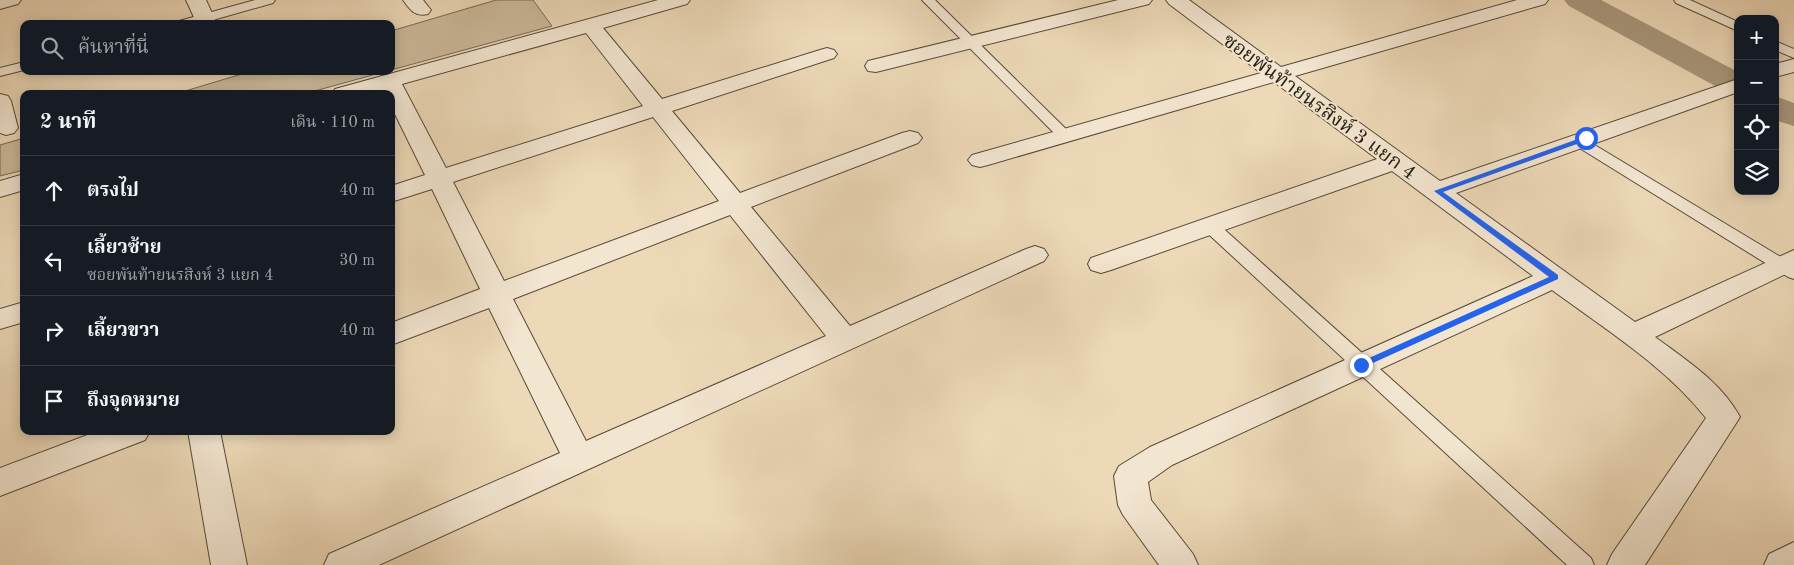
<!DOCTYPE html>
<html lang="th">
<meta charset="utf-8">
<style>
body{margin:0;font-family:"Old Standard TT","Noto Serif Thai",serif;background:#242831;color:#f1f3f6}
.controls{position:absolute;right:15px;top:15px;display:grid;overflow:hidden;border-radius:10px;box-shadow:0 2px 12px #0003}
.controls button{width:45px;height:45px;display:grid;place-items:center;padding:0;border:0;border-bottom:1px solid #363941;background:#171b24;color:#f1f3f6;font:25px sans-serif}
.stop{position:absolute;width:15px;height:15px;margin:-11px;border:4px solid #2563eb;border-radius:50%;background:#fff}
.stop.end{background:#2563eb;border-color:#fff;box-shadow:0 1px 5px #0008}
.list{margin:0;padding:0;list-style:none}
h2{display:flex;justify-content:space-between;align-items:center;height:65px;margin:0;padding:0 20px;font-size:21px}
h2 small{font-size:16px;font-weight:400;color:#9ea1a6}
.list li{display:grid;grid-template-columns:32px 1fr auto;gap:15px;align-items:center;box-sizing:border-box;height:70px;padding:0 20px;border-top:1px solid #363941}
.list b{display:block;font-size:19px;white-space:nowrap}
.list p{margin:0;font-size:16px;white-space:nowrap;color:#9ea1a6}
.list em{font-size:16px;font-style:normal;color:#9ea1a6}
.icon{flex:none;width:28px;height:28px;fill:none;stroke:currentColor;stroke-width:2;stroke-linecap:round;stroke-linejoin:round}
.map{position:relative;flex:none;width:1794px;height:565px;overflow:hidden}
.search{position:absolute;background:#171b24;box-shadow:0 2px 12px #0003;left:20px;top:20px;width:375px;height:55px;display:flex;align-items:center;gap:12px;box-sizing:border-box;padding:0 18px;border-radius:10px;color:#9ea1a6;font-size:19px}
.panel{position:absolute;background:#171b24;box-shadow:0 2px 12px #0003;left:20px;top:90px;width:375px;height:345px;border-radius:10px}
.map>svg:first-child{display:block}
</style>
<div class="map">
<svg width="1794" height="565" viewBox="0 0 1794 565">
<rect width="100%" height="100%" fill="#edd9b8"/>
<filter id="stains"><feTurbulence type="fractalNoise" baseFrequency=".004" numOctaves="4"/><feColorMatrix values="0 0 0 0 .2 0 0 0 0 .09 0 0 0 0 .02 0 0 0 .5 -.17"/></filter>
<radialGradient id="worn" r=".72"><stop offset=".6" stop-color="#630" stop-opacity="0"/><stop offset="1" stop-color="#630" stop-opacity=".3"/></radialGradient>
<g fill="#cbb99b" stroke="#786a54">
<path d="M 496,0 L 533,0 L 552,26 L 391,70 L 391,31 Z"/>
<path d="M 252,71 L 387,71 L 304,94 L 175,94 Z"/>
<path d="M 24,138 L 24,170 L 0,176 L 0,145 Z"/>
</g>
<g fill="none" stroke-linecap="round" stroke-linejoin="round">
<g fill="#a9987e" fill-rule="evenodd">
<path d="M 1564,0 L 1601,0 L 1738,72 L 1738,95 L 1726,92 L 1569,6 Z"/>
<path d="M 1775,96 L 1794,103 L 1794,126 L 1775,120 Z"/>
</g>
<g stroke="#584a38" stroke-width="2">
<g id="service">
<path d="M 255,0 L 275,0 L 273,3 L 199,24 L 178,24 L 179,21 Z"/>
<path d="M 922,0 L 935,0 L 1070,133 L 1072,136 L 1070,139 L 1060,139 Z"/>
<path d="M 1674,0 L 1690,0 L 1738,22 L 1738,31 L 1676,3 Z"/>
<path d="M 1775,41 L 1794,49 L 1794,58 L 1775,50 Z"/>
<path d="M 24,62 L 24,70 L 0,76 L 0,68 Z"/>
<path d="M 1578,137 L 1583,138 L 1794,265 L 1794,279 L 1788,277 L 1573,144 L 1571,141 L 1573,138 Z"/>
<path d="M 1210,221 L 1216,222 L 1591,558 L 1594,565 L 1567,565 L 1204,230 L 1202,226 L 1204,222 Z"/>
</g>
</g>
<g stroke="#584a38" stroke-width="2">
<g id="minor">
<path d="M 0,0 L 21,0 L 18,4 L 0,9 Z"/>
<path d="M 186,0 L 206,0 L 217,24 L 197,24 Z"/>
<path d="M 403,0 L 423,0 L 431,10 L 428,14 C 415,17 410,10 403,0 Z"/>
<path d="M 658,0 L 690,0 L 687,4 L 603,28 L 662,99 L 820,50 L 827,48 L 834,50 L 837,54 L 834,58 L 672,111 L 740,193 L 902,133 L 910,131 L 918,133 L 922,138 L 918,143 L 751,207 L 850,326 L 1026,249 L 1035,246 L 1044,249 L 1048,255 L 1044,261 L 379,565 L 324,565 L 329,554 L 560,453 L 489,308 L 391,345 L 391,323 L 480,289 L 432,189 L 391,202 L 391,186 L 425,175 L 391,106 L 391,94 L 385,94 L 383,90 L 368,94 L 332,94 L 335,89 ZM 586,33 L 643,106 L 446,168 L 402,84 ZM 653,117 L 719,201 L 504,281 L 453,182 ZM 730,215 L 826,336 L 586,441 L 513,299 Z"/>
<path d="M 1118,0 L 1152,0 L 1149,4 L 876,72 L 868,71 L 865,66 L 868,61 Z"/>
<path d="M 1166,0 L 1189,0 L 1281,67 L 1517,0 L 1548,0 L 1545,4 L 1295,76 L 1440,181 L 1738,79 L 1738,92 L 1456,193 L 1635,322 L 1794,250 L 1794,270 L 1655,337 C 1686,360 1721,382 1740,417 L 1645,565 L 1607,565 L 1612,554 L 1706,418 C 1665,366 1605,329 1552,290 L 1172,465 L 1148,482 L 1151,500 L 1193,554 L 1198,565 L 1159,565 L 1123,515 L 1118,505 L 1114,476 L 1119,466 L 1150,447 L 1533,276 L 1392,171 L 1111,270 L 1101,273 L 1091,270 L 1088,264 L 1091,258 L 1377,159 L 1274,82 L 988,165 L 980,167 L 972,165 L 968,160 L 972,155 L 1261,73 L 1169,4 Z"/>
<path d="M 1794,59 L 1794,72 L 1775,77 L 1775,64 Z"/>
<path d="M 0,94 L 8,96 L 11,101 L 18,128 L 14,133 L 6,135 L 0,133 Z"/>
<path d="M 24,174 L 24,190 L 0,197 L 0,181 Z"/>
<path d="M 24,302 L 24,322 L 0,329 L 0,309 Z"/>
<path d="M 98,431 L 150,431 L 145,440 L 0,496 L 0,468 Z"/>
<path d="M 188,431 L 220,431 L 247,565 L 211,565 Z"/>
<path d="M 1794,542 L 1794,565 L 1764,565 L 1769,554 Z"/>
</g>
</g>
<use href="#service" fill="#f3e6d1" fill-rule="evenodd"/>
<use href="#minor" fill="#f3e6d1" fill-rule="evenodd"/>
</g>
<path fill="#2563eb" d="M 1586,136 L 1589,138 L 1588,140 L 1443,192 L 1558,275 L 1558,279 L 1364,367 L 1358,367 L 1358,363 L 1549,277 L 1434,191 Z"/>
<g text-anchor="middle" stroke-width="4" stroke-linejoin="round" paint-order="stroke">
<g font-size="20" fill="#261b0d" stroke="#f3e6d1">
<text transform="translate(1320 106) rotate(36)" y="7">ซอยพันท้ายนรสิงห์ 3 แยก 4</text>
</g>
</g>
<rect width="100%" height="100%" filter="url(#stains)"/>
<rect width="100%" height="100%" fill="url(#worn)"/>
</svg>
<div class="controls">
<button>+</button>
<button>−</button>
<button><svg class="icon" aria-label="locate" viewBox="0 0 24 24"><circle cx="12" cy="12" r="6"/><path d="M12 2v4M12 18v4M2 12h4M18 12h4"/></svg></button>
<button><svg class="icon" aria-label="layers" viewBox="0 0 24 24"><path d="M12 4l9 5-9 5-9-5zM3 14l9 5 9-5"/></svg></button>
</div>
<div class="stop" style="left:1586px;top:138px"></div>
<div class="stop end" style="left:1361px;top:365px"></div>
<div class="search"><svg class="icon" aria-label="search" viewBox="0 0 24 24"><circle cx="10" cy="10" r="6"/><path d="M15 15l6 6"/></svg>ค้นหาที่นี่</div>
<section class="panel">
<h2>2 นาที<small>เดิน · 110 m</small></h2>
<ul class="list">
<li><svg class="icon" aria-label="ahead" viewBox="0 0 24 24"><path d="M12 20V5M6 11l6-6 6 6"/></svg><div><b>ตรงไป</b></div><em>40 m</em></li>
<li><svg class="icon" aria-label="left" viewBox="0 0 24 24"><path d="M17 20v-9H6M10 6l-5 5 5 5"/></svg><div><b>เลี้ยวซ้าย</b><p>ซอยพันท้ายนรสิงห์ 3 แยก 4</p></div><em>30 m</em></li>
<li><svg class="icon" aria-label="right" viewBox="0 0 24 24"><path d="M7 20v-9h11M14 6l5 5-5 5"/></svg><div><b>เลี้ยวขวา</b></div><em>40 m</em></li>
<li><svg class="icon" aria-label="arrive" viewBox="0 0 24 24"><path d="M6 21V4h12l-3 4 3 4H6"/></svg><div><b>ถึงจุดหมาย</b></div></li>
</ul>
</section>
</div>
